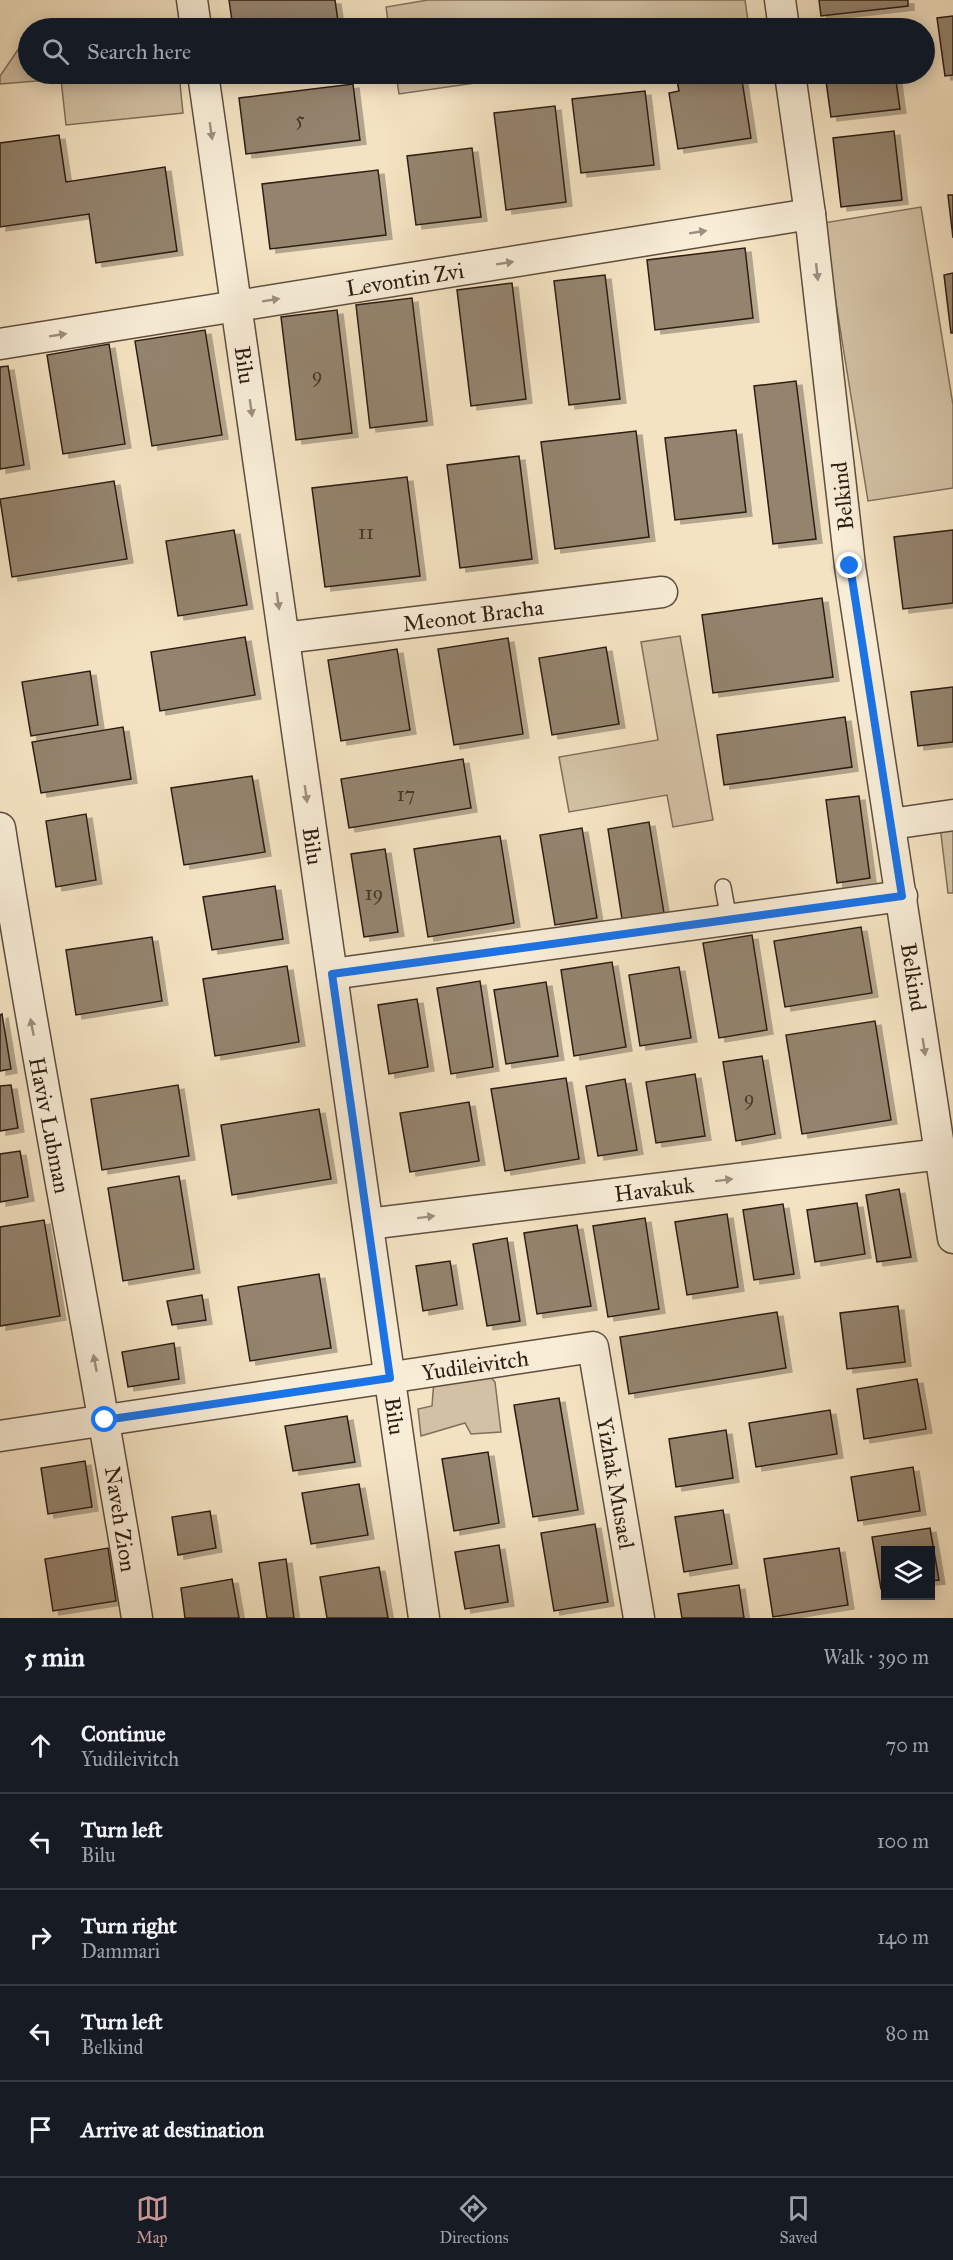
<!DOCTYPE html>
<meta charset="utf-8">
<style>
body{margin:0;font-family:"IM FELL Great Primer",serif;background:#242831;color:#f1f3f6}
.controls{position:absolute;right:18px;bottom:18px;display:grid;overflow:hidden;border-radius:0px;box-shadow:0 3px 15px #0003}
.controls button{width:54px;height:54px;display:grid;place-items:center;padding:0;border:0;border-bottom:2px solid #363941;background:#171b24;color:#f1f3f6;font:30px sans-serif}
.stop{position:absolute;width:18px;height:18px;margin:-14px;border:4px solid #1a73e8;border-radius:50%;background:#fff}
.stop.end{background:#1a73e8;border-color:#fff;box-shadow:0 2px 6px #0008}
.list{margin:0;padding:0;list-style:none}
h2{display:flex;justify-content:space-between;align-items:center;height:78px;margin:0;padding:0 24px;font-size:26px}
h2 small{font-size:20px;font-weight:400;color:#9ea1a6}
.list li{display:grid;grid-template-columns:39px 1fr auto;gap:18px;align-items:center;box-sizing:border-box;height:96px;padding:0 24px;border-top:2px solid #363941}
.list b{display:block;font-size:22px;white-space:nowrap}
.list p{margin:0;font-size:20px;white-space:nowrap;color:#9ea1a6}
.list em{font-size:20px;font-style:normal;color:#9ea1a6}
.icon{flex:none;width:33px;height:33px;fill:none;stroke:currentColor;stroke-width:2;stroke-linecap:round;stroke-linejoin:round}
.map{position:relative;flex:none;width:953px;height:1618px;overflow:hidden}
.search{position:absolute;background:#171b24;box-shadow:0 3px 15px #0003;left:18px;right:18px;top:18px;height:66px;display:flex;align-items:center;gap:15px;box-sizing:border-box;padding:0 21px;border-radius:33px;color:#9ea1a6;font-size:22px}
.sheet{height:558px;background:#171b24}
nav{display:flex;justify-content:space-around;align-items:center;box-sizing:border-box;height:84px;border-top:2px solid #363941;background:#171b24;font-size:16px;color:#9ea1a6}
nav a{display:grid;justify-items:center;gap:3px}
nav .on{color:#c59692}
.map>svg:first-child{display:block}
</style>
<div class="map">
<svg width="953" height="1618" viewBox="0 0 953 1618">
<defs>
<filter id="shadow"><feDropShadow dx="6" dy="4" stdDeviation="0" flood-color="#0004"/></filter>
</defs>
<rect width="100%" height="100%" fill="#f4e3c2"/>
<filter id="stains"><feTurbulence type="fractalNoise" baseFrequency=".00333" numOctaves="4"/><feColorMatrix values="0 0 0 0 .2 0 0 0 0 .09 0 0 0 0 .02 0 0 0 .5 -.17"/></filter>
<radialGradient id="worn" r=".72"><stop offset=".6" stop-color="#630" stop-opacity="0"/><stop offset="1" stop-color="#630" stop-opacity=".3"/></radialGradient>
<g fill="#d2c1a4" stroke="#806f5c" stroke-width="1.5">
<path d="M 428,0 L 745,0 L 749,28 L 389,28 L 386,7 Z"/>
<path d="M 28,35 L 28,74 L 179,74 L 183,113 L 66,125 L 61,79 L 0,84 L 0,76 Z"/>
<path d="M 396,74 L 537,74 L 399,94 Z"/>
<path d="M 921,207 L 953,405 L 953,488 L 868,501 L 823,223 Z"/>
<path d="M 680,636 L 713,820 L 673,827 L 667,795 L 569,812 L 559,757 L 658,740 L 641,642 Z"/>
<path d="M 953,825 L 953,893 L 948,893 L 940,826 Z"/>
<path d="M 486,1372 L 495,1382 L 501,1432 L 471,1434 L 465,1423 L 421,1436 L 418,1409 L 432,1406 L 434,1379 Z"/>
</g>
<g fill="#94846e" stroke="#2d1d13" stroke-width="1.5" filter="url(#shadow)">
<path d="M 229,0 L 335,0 L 339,28 L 233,28 Z"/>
<path d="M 819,0 L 908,0 L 908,6 L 821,16 Z"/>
<path d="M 953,16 L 953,75 L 945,76 L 937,18 Z"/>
<path d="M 688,74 L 741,74 L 751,138 L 678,149 L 669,93 L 679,91 L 676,75 Z"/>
<path d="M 825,74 L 895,74 L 900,109 L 831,117 Z"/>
<path d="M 353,84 L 360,140 L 246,154 L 239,98 Z"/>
<path d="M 645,91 L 654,165 L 581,173 L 572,99 Z"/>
<path d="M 555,106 L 566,202 L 506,210 L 494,113 Z"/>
<path d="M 894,131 L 902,200 L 841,207 L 833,138 Z"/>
<path d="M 59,135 L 66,182 L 165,167 L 177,251 L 96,263 L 89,214 L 0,227 L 0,143 Z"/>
<path d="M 472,148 L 481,217 L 416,225 L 407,156 Z"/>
<path d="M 378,170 L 386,235 L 270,249 L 262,184 Z"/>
<path d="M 948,195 L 953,195 L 953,238 Z"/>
<path d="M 745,248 L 753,318 L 655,330 L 647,260 Z"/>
<path d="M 953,273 L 953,333 L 951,333 L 944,275 Z"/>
<path d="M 605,275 L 620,399 L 569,405 L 554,281 Z"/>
<path d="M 512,283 L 526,399 L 471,406 L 457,290 Z"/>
<path d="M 412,298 L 427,421 L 370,428 L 356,305 Z"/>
<path d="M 337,310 L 352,433 L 296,440 L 281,317 Z"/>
<path d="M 205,330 L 222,435 L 152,446 L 135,341 Z"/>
<path d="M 109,344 L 125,444 L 63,454 L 47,355 Z"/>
<path d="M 8,366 L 24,465 L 0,469 L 0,367 Z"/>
<path d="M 796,381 L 816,539 L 773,544 L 754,386 Z"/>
<path d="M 736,430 L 746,512 L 675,520 L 665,438 Z"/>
<path d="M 636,431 L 649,537 L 555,549 L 541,442 Z"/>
<path d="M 519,456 L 532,559 L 460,568 L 447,465 Z"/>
<path d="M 407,477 L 420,576 L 325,587 L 312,488 Z"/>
<path d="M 114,481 L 127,559 L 12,577 L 0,499 Z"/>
<path d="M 234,530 L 247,605 L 178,616 L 166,541 Z"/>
<path d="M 953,530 L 953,603 L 903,609 L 894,537 Z"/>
<path d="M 822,598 L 833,677 L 713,693 L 702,615 Z"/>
<path d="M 245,637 L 255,695 L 160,711 L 151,652 Z"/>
<path d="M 508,638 L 523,734 L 454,745 L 438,649 Z"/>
<path d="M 606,647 L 619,724 L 552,735 L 539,658 Z"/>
<path d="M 397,649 L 410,730 L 341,741 L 328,660 Z"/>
<path d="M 90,671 L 98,725 L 31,736 L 22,682 Z"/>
<path d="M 953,687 L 953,742 L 918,746 L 911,692 Z"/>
<path d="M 845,717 L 852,767 L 724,785 L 717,735 Z"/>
<path d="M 123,727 L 131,779 L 41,793 L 32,742 Z"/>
<path d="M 463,759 L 471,808 L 349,828 L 341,779 Z"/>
<path d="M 252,776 L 265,852 L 184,865 L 171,788 Z"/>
<path d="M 859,796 L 870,878 L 837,883 L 826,800 Z"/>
<path d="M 86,814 L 96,880 L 56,887 L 46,821 Z"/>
<path d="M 649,822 L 664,913 L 622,919 L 608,829 Z"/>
<path d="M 582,828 L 597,918 L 555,925 L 540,835 Z"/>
<path d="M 500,836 L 514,923 L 428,937 L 414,849 Z"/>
<path d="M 385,849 L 398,932 L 364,937 L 351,854 Z"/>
<path d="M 275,886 L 283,939 L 212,950 L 203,897 Z"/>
<path d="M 861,927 L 872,993 L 785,1007 L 774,941 Z"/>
<path d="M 752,935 L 767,1030 L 719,1038 L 703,943 Z"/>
<path d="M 152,937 L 162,1001 L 76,1015 L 66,950 Z"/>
<path d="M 612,962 L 626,1047 L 574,1056 L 561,970 Z"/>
<path d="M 287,966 L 299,1042 L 215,1056 L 203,979 Z"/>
<path d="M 679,967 L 691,1038 L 640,1046 L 629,975 Z"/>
<path d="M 480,981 L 493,1067 L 451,1074 L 437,988 Z"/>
<path d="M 546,982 L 558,1056 L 506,1064 L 494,990 Z"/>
<path d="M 417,999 L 428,1067 L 389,1074 L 378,1005 Z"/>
<path d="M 2,1014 L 11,1069 L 0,1071 L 0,1015 Z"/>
<path d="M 875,1021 L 891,1120 L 802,1134 L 786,1035 Z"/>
<path d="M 762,1056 L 775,1134 L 736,1141 L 723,1062 Z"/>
<path d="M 695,1074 L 705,1136 L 656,1143 L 646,1082 Z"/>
<path d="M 566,1078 L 579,1159 L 505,1171 L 491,1089 Z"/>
<path d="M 625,1079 L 637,1150 L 598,1156 L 586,1086 Z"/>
<path d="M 11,1085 L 18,1128 L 0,1131 L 0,1086 Z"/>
<path d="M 178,1085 L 189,1156 L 102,1170 L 91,1099 Z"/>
<path d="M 469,1102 L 479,1161 L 410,1172 L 400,1113 Z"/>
<path d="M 319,1109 L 331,1179 L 232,1195 L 221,1125 Z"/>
<path d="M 20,1151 L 28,1197 L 0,1202 L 0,1154 Z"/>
<path d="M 179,1176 L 194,1269 L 123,1281 L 108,1188 Z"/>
<path d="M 899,1189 L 911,1257 L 877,1262 L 866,1195 Z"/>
<path d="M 857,1203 L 865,1254 L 815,1262 L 807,1210 Z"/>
<path d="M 783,1204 L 794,1274 L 754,1280 L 743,1210 Z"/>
<path d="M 727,1214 L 738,1287 L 687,1295 L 675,1222 Z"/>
<path d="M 645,1218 L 659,1309 L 608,1317 L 593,1226 Z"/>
<path d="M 44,1220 L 60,1316 L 0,1326 L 0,1227 Z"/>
<path d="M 577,1225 L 591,1306 L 537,1314 L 524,1233 Z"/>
<path d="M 507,1238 L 520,1321 L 487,1326 L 473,1244 Z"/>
<path d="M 450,1261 L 457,1305 L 423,1311 L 416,1266 Z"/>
<path d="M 319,1274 L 331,1348 L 250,1361 L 238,1287 Z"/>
<path d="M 202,1295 L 206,1320 L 172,1325 L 167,1301 Z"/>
<path d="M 898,1306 L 905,1362 L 847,1369 L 840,1313 Z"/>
<path d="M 777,1312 L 786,1368 L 629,1394 L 620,1337 Z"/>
<path d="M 174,1343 L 179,1379 L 128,1387 L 122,1352 Z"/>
<path d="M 917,1379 L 926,1429 L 864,1439 L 857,1389 Z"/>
<path d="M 559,1398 L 578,1510 L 533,1517 L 514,1405 Z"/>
<path d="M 830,1410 L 837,1454 L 756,1467 L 749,1423 Z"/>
<path d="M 347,1416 L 355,1462 L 293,1471 L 285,1426 Z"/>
<path d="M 726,1430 L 733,1478 L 676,1487 L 669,1439 Z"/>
<path d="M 488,1452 L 499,1523 L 454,1531 L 442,1459 Z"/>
<path d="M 85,1461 L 92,1507 L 48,1514 L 41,1468 Z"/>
<path d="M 913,1467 L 920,1511 L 858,1521 L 851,1477 Z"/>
<path d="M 359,1484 L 368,1535 L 311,1544 L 302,1493 Z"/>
<path d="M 723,1510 L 732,1564 L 684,1572 L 675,1517 Z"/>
<path d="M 210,1511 L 216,1548 L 178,1555 L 172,1517 Z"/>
<path d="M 595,1524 L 608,1602 L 554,1611 L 541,1533 Z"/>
<path d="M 930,1528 L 939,1580 L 930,1581 L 930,1550 L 886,1550 L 886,1589 L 881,1589 L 872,1537 Z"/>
<path d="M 499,1545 L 508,1602 L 465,1609 L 455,1552 Z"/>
<path d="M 108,1548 L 116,1601 L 53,1611 L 45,1559 Z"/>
<path d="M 839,1548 L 848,1605 L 773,1617 L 764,1559 Z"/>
<path d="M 286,1559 L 294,1618 L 267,1618 L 259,1563 Z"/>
<path d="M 379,1567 L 388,1618 L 327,1618 L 320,1577 Z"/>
<path d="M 232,1579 L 239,1618 L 185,1618 L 181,1588 Z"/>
<path d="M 739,1585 L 744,1618 L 682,1618 L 678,1594 Z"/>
</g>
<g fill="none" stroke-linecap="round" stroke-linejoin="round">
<g stroke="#5f4e3f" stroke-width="18">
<path id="lane" d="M 723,887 L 729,920"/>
</g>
<g stroke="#5f4e3f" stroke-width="33">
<g id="street">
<path d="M 192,0 L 196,28"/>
<path d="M 780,0 L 784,28"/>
<path d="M 203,74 L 424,1618"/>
<path d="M 790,74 L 810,214 L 850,566 L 953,1238"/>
<path d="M 0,344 L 810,214"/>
<path d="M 284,638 L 662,592"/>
<path d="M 891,824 L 953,815"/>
<path d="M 0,828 C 41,1092 95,1354 137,1618"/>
<path d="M 332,974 L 902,896"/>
<path d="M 368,1224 L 941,1154"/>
<path d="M 0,1436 L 593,1347 L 639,1618"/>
</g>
</g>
<use href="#lane" stroke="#f8edd7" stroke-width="15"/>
<use href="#street" stroke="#f8edd7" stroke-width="30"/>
</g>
<defs><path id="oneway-solid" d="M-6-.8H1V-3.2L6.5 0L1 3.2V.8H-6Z" transform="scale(1.5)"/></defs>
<g fill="#9d8f7f">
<use href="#oneway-solid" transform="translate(211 131) rotate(82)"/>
<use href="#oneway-solid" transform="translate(698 232) rotate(-9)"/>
<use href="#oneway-solid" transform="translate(505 263) rotate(-9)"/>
<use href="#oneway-solid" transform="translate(817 272) rotate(84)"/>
<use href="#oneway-solid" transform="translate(271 300) rotate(-9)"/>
<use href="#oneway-solid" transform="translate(58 335) rotate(-9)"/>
<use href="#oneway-solid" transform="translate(251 408) rotate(82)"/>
<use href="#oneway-solid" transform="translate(278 601) rotate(82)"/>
<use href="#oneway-solid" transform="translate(306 794) rotate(82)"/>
<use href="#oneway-solid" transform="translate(32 1027) rotate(-101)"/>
<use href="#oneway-solid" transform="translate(924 1047) rotate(81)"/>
<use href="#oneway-solid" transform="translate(724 1180) rotate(-7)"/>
<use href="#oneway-solid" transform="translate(426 1217) rotate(-7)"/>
<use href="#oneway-solid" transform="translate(95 1363) rotate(-101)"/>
</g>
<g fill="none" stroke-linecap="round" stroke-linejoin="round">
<path stroke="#1a73e8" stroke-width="8" d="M 105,1420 L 390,1378 L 332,974 L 902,896 L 850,566"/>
</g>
<g text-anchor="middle" stroke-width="5" stroke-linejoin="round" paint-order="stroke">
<g font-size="20" fill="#47372a">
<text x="300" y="126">5</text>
<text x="317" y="382">9</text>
<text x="366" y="539">11</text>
<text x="406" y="801">17</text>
<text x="374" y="900">19</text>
<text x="749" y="1105">9</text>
</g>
<g font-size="22" fill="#2d1d13" stroke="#f8edd7">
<text transform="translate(405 279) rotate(-9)" y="8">Levontin Zvi</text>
<text transform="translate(245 365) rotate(82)" y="8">Bilu</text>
<text transform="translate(842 496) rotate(-96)" y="8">Belkind</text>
<text transform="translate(473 615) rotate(-7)" y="8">Meonot Bracha</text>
<text transform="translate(313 846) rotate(82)" y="8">Bilu</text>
<text transform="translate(914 977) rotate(81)" y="8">Belkind</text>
<text transform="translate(50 1125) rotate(79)" y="8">Haviv Lubman</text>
<text transform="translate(654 1189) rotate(-7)" y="8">Havakuk</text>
<text transform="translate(475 1365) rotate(-8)" y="8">Yudileivitch</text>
<text transform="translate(395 1416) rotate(82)" y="8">Bilu</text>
<text transform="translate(616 1483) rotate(80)" y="8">Yizhak Musael</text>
<text transform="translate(121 1519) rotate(81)" y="8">Naveh Zion</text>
</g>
</g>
<rect width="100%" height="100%" filter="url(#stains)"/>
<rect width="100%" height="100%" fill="url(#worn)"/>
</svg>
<div class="controls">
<button><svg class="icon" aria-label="layers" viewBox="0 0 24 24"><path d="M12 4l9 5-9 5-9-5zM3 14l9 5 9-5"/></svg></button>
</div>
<div class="stop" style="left:105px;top:1420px"></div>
<div class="stop end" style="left:850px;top:566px"></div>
<div class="search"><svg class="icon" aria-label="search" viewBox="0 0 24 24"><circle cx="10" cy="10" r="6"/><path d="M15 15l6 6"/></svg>Search here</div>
</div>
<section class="sheet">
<h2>5 min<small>Walk · 390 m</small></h2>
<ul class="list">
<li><svg class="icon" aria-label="ahead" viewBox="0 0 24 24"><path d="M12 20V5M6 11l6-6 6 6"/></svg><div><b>Continue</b><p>Yudileivitch</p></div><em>70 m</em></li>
<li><svg class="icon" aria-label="left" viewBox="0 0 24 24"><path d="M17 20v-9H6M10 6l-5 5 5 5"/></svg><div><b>Turn left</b><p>Bilu</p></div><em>100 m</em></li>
<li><svg class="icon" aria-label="right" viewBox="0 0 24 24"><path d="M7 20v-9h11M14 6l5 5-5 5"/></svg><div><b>Turn right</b><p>Dammari</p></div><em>140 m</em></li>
<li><svg class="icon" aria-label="left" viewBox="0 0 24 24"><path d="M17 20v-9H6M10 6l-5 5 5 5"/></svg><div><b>Turn left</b><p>Belkind</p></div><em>80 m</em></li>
<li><svg class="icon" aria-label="arrive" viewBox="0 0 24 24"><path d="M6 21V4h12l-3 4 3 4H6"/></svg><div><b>Arrive at destination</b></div></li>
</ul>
</section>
<nav>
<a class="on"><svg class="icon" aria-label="map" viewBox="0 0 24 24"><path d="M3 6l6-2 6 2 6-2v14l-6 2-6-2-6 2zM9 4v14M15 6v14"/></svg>Map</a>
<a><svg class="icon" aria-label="directions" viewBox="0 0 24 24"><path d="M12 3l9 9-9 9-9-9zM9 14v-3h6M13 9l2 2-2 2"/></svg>Directions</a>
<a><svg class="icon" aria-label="saved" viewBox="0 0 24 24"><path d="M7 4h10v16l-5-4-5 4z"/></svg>Saved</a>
</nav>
